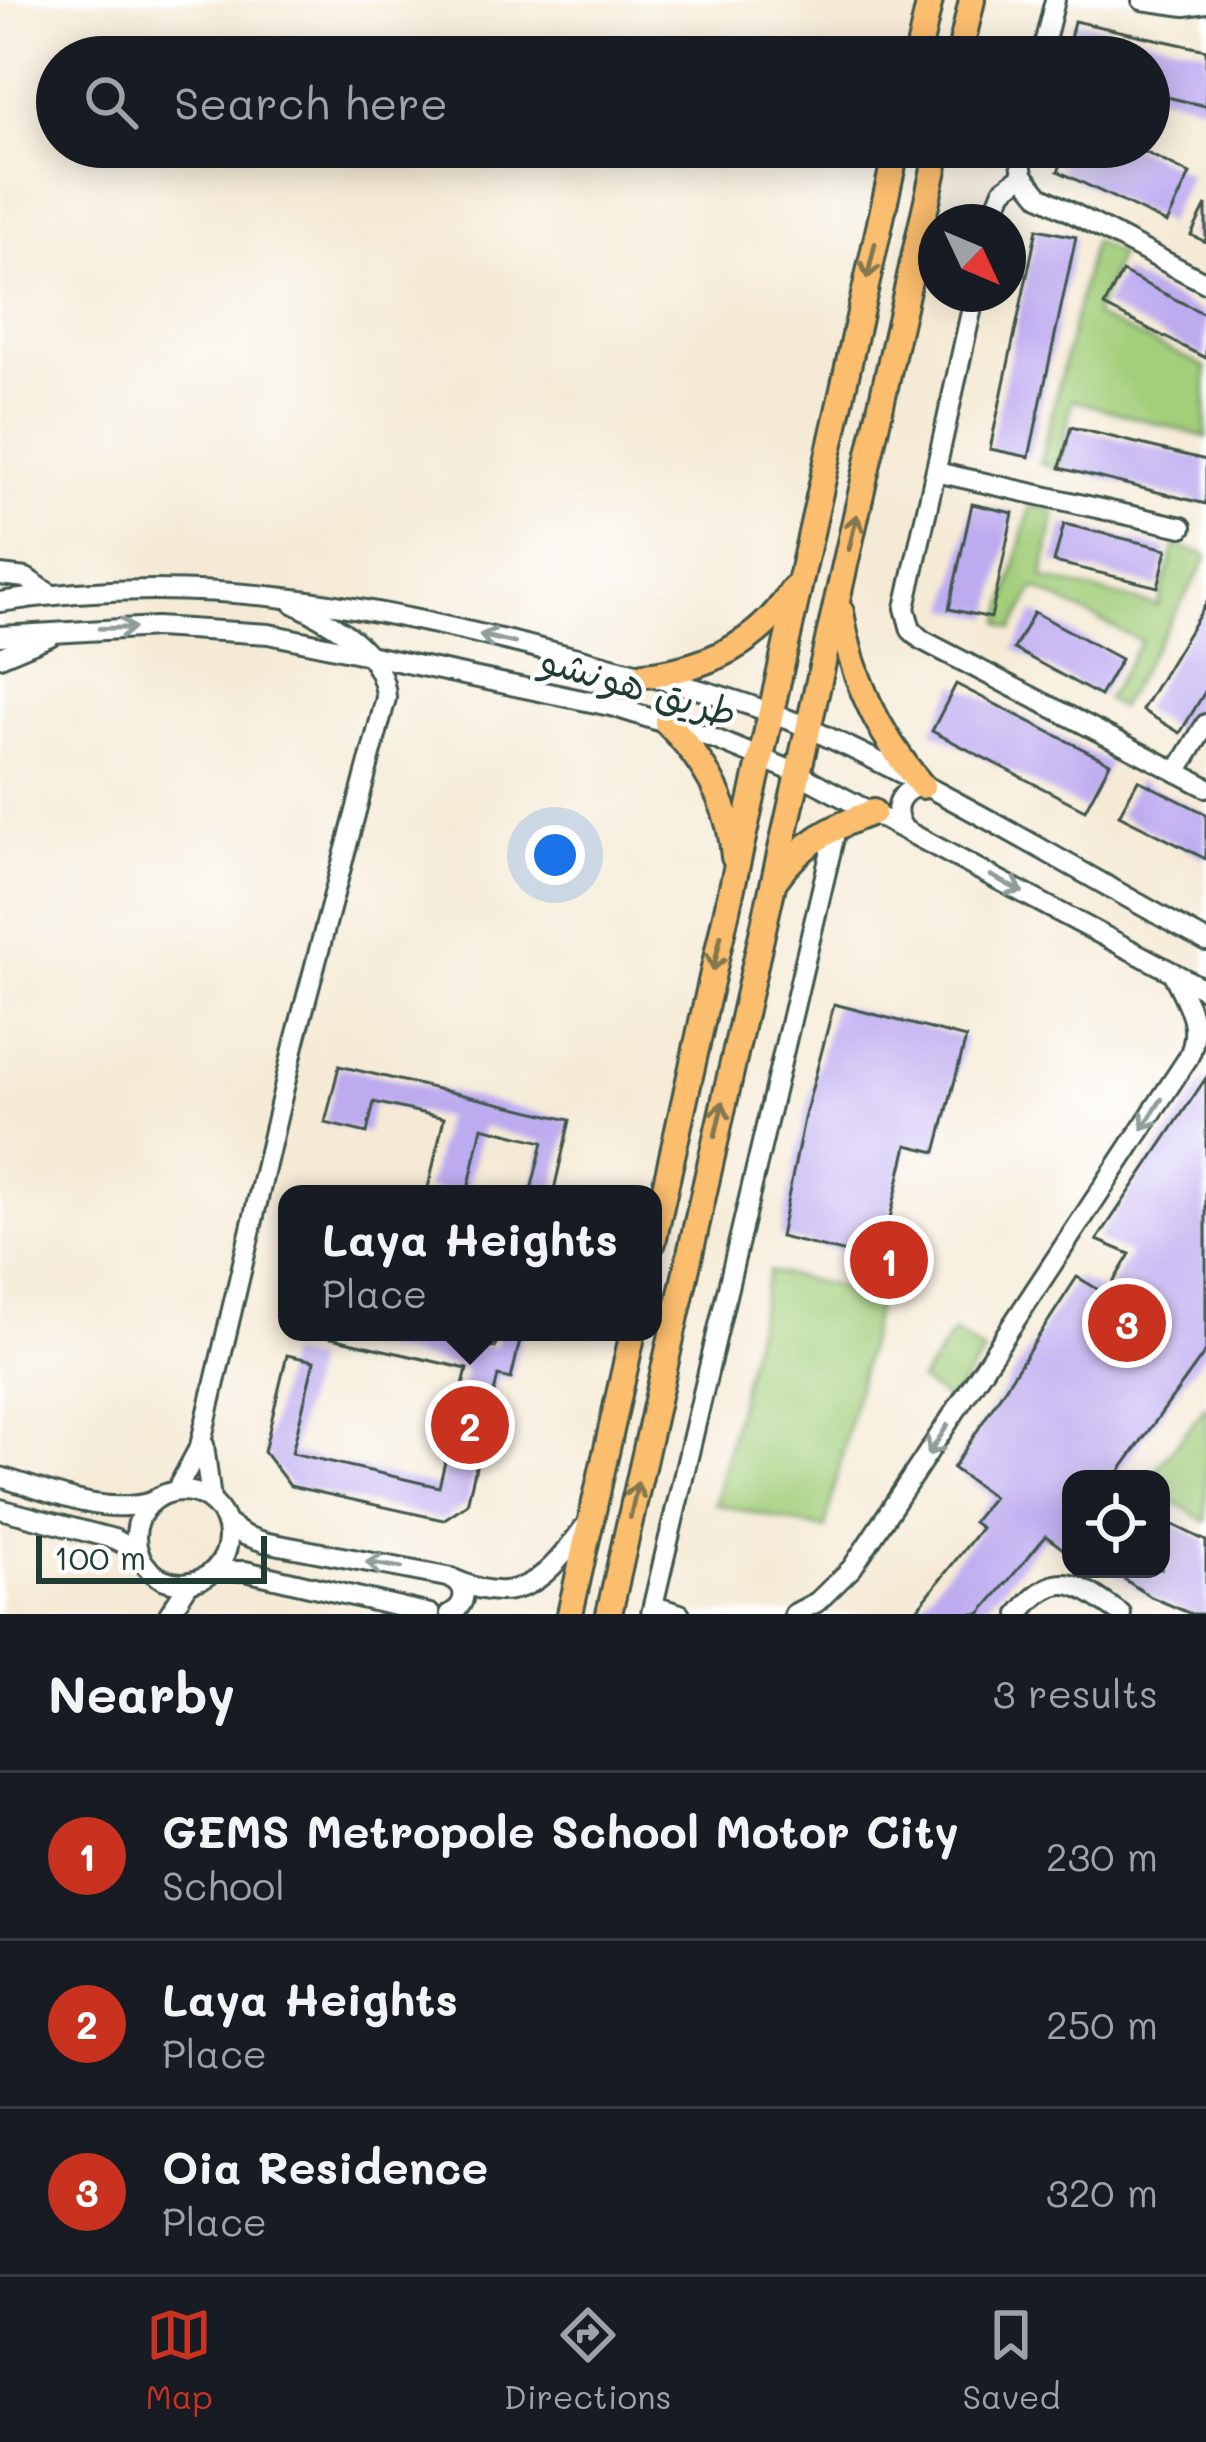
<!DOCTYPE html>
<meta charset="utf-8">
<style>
body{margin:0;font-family:Mali,"Playpen Sans Arabic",sans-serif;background:#20242c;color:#f1f3f6}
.controls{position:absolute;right:36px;bottom:36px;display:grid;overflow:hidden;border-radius:24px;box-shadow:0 6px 30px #0003}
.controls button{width:108px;height:108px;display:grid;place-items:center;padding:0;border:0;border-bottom:3px solid #363941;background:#171b24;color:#f1f3f6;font:60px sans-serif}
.compass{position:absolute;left:918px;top:204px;width:108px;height:108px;border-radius:50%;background:#171b24;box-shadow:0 6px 30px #0003;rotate:134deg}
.scale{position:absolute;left:36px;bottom:30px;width:231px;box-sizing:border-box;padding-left:12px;border:6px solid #1f3d34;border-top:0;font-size:33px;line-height:42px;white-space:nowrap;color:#1f3d34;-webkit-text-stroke:9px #fff;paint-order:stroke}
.you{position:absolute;left:555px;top:855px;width:42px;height:42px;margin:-30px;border:9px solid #fff;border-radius:50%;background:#1a73e8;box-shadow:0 0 0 18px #1a73e833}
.badge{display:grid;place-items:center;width:78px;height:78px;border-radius:50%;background:#c8321e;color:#fff;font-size:39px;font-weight:700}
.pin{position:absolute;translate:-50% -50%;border:6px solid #fff;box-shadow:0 3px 12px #0006}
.popup{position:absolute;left:278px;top:1185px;width:384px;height:156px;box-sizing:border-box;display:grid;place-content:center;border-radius:24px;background:#171b24;filter:drop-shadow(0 3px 9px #0005);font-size:39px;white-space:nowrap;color:#9ea1a6}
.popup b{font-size:45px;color:#f1f3f6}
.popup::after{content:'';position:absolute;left:50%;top:100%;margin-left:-24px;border:24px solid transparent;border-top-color:#171b24}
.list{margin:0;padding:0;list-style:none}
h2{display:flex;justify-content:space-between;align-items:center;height:156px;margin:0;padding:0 48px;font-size:51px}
h2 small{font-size:39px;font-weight:400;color:#9ea1a6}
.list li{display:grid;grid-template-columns:78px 1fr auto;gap:36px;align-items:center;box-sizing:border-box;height:168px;padding:0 48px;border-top:3px solid #363941}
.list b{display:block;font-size:45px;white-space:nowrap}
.list p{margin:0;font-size:39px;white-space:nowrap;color:#9ea1a6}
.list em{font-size:39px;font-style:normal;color:#9ea1a6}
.icon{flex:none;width:66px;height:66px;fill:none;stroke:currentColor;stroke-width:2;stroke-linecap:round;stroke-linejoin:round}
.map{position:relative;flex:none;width:1206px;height:1614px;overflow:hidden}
.search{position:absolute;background:#171b24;box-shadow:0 6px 30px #0003;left:36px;right:36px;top:36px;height:132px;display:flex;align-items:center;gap:30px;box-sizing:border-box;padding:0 42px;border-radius:66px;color:#9ea1a6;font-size:45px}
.sheet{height:660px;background:#171b24}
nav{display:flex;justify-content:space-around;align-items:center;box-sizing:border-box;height:168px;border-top:3px solid #363941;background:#171b24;font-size:33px;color:#9ea1a6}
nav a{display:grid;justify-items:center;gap:6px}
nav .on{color:#c8321e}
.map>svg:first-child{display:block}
</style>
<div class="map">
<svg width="1206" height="1614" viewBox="0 0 1206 1614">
<rect width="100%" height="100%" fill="#fff"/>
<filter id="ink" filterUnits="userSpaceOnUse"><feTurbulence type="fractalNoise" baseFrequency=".00833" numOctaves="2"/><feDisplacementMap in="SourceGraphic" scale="24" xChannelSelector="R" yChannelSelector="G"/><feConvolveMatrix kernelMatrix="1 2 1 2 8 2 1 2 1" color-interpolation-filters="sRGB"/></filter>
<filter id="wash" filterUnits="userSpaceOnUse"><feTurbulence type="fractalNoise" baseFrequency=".004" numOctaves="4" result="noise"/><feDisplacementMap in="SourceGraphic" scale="48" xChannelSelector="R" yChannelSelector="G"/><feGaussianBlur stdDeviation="2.7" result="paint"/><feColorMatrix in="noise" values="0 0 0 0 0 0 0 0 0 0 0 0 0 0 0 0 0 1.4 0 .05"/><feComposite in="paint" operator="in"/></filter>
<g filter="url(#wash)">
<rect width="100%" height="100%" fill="#f5ead5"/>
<g fill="#a3ce7a" stroke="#618657" stroke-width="3">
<path d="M 1093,241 L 1119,254 L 1094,316 L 1206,367 L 1206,437 L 1072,400 L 1059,469 L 1040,463 Z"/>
<path d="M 1030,506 L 1055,512 L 1043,578 L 1158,606 L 1175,546 L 1206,554 L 1206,561 L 1119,708 L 1106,700 L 1141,641 L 1035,588 L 1013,629 L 1001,623 Z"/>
<path d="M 769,1271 L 879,1296 L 825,1529 L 715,1504 Z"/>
<path d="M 954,1332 L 984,1353 L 950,1402 L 920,1381 Z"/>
<path d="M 1206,1406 L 1206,1522 L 1161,1493 L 1161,1479 L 1149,1479 Z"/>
</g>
<g id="blocks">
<g fill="#bdabf0">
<path d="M 1074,21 L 1206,50 L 1206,106 L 1149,93 L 1149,57 L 1066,57 Z"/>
<path d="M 1070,147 L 1134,147 L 1190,174 L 1167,223 L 1058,171 Z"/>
<path d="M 1206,205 L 1206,242 L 1191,235 Z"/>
<path d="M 1037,229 L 1076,237 L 1029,457 L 990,449 Z"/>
<path d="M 1122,272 L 1206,315 L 1206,358 L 1104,306 Z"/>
<path d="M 1071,427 L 1206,460 L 1206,504 L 1060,468 Z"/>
<path d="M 972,504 L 1013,513 L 991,618 L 949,609 Z"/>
<path d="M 1064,524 L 1167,549 L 1158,587 L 1054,562 Z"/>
<path d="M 1206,604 L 1206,690 L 1180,733 L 1142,710 Z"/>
<path d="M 1034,612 L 1121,659 L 1100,696 L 1014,649 Z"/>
<path d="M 956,684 L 1110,763 L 1085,810 L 932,731 Z"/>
<path d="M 1138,780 L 1206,814 L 1206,859 L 1119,815 Z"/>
<path d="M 834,1004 L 966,1038 L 936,1152 L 907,1145 L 880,1261 L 780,1237 L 804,1119 Z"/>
<path d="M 339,1066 L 570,1120 L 553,1194 L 530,1194 L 543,1142 L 482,1127 L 467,1194 L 428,1188 L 444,1118 L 374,1102 L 367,1133 L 325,1123 Z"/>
<path d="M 1206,1078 L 1206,1351 L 1114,1479 L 1071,1479 L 1071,1538 L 1063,1549 L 1046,1536 L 980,1614 L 913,1614 L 981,1528 L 973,1522 L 993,1497 L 953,1468 L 1077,1277 L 1106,1294 L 1130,1254 L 1097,1240 Z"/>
<path d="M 327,1332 L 436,1332 L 495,1348 L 499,1332 L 522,1332 L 511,1379 L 498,1376 L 467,1504 L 443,1520 L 290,1486 L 264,1452 L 287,1355 L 314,1361 L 292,1453 L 439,1487 L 467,1369 L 327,1337 Z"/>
<path d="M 1161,1519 L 1206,1541 L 1206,1614 L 1191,1614 L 1151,1597 L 1109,1569 L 1161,1569 Z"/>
</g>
</g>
</g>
<g filter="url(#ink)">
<use href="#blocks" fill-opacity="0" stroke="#3f574c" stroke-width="3"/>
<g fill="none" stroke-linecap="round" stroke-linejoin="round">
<g stroke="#3f574c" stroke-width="24">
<g id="minor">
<path d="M 1142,0 L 1185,6 L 1206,3"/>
<path d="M 1041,57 L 1055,0"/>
<path d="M 1019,147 L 1023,175 L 1040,196 L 1206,283"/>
<path d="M 990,222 L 1003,190 L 1023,175"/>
<path d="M 975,294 L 905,608 L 911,630 L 922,640 L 1206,787"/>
<path d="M 936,472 L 1182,527"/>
<path d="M 0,575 L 26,578 L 50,594"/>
<path d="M 0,602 C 207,569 382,608 581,659 C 657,679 734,695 806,727 C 943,789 1074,869 1206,941"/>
<path d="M 0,636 L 156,627 L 269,634 L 615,707 L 715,739 L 797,773 L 1206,990"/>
<path d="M 0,657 L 50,636"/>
<path d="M 1177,772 L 1206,724"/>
<path d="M 904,829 C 890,810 899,789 922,786"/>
<path d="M 204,1445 L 211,1500"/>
<path d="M 0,1477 C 46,1490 104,1517 151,1502"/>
<circle cx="182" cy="1537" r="46"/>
<path d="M 176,1491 L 200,1446 L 295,1041 L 386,698 C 385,651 331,622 293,603"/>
<path d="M 0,1509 L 114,1539 L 138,1551"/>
<path d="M 226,1523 L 244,1535 L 264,1542 L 452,1578 C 469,1587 466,1606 450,1614"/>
<path d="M 213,1571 L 245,1571 L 430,1614"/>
<path d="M 458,1581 C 525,1611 552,1570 589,1521"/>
<path d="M 653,1606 L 680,1614"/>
<path d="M 169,1614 L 190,1582"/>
<path d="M 651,1614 L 837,825"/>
<path d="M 794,1614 L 817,1602 L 852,1568 L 1188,1058 C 1204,1025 1186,1002 1172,972"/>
<path d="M 1019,1614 C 1058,1565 1078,1584 1121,1614"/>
</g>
</g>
<g stroke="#3f574c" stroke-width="30">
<g id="major">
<path d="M 917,57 L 930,0"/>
<path d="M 959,57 L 972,0"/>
<path d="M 841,612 C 851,678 879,735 922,786"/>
<path d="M 644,675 C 705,669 761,643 793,589"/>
<path d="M 667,723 C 704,760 730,803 734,857"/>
<path d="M 776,879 C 800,844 834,826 873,812"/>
<path d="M 653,1242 L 897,147"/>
<path d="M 570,1614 L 633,1332"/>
<path d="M 609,1614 L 939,147"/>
</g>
</g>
<use href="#minor" stroke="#fff" stroke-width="18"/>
<use href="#major" stroke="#fbbd6e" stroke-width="24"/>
</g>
<defs><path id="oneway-shaft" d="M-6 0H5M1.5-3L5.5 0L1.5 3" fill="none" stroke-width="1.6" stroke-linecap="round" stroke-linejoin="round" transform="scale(3)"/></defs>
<g stroke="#82774e">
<use href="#oneway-shaft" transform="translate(871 261) rotate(103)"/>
<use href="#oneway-shaft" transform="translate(853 532) rotate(-77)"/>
<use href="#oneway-shaft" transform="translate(717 953) rotate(103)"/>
<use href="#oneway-shaft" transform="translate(719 1119) rotate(-77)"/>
<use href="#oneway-shaft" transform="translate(634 1500) rotate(-78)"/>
</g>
<g stroke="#8f9e9a">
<use href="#oneway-shaft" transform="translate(117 628) rotate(-1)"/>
<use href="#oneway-shaft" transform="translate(497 639) rotate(-167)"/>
<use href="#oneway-shaft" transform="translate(1007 884) rotate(28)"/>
<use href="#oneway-shaft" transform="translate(1152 1114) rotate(123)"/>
<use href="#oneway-shaft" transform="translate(938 1440) rotate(123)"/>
<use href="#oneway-shaft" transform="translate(384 1565) rotate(-171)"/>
</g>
</g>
<g text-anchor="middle" stroke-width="9" stroke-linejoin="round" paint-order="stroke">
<g font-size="39" fill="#1f3d34" stroke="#fff">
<text transform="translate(639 686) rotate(16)" y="14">طريق هونشو</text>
</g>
</g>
</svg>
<div class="controls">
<button><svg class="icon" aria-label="locate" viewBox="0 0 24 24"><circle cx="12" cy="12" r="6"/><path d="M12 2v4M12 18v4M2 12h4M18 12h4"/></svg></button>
</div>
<svg class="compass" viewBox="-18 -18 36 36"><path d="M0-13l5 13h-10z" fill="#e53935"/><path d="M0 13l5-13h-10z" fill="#9ea1a6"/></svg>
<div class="scale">100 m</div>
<div class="you"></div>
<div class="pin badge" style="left:889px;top:1260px">1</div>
<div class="pin badge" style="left:470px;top:1425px">2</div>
<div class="popup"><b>Laya Heights</b>Place</div>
<div class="pin badge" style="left:1127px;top:1323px">3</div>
<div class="search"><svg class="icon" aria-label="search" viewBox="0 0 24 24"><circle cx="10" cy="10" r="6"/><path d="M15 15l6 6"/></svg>Search here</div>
</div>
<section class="sheet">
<h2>Nearby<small>3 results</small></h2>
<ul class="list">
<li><span class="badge">1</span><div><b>GEMS Metropole School Motor City</b><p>School</p></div><em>230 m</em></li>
<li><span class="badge">2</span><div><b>Laya Heights</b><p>Place</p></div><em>250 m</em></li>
<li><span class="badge">3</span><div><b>Oia Residence</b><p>Place</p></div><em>320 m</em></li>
</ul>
</section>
<nav>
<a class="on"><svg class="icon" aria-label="map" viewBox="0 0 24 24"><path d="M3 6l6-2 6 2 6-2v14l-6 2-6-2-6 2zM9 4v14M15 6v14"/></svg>Map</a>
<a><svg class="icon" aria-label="directions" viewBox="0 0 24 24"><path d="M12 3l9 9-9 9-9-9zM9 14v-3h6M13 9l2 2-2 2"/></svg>Directions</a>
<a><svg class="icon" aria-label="saved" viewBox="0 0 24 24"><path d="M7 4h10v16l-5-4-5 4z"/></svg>Saved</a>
</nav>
